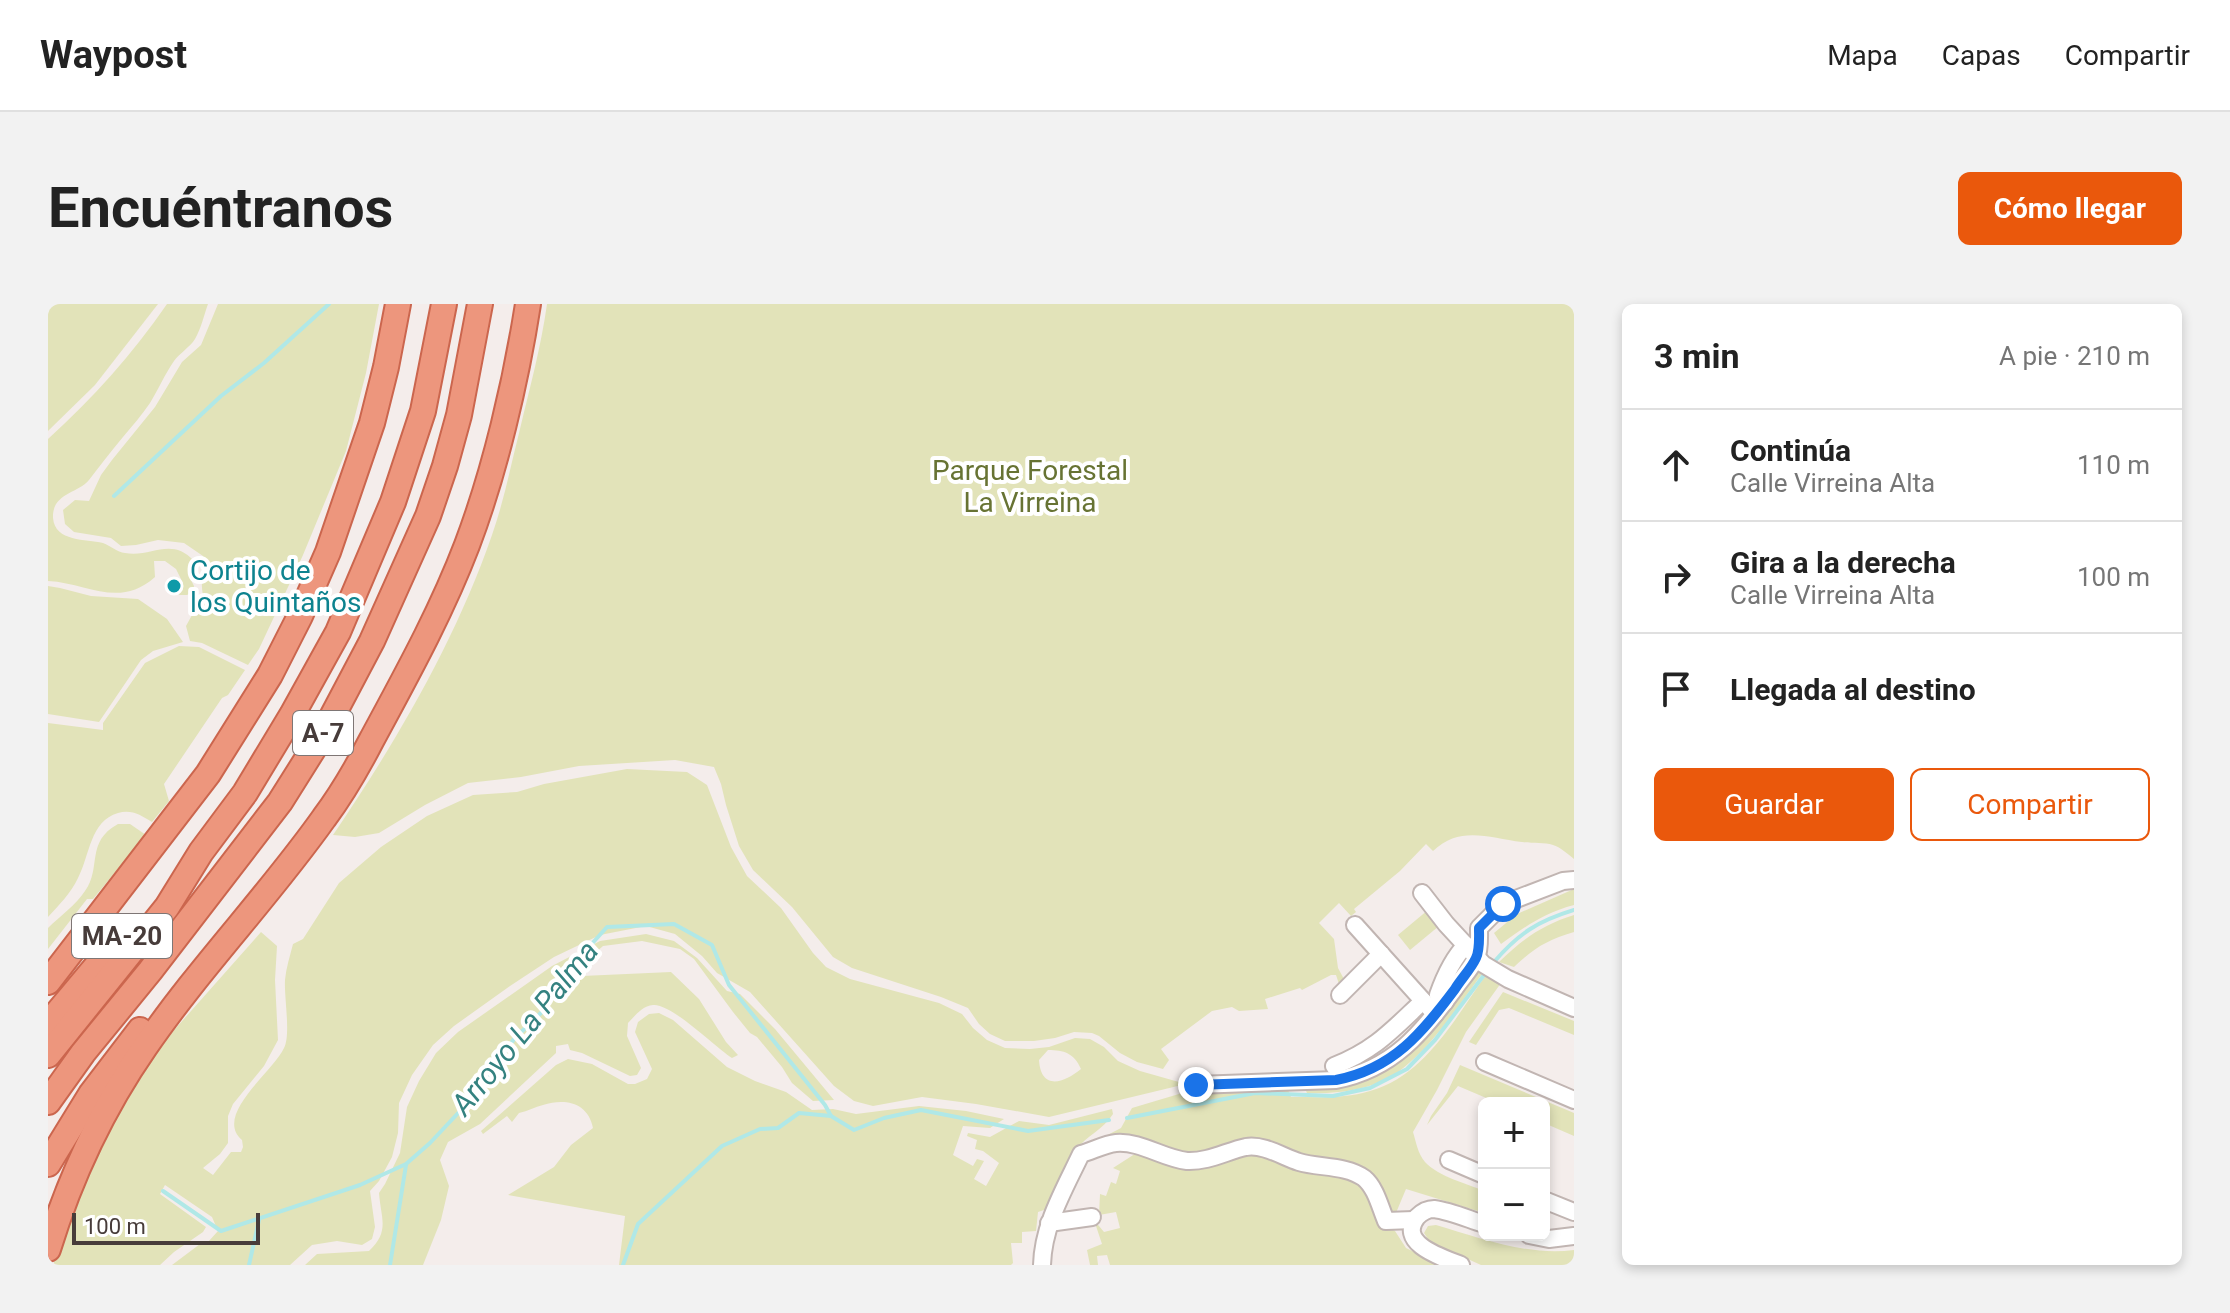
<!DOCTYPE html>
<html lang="es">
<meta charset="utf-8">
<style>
body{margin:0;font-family:Roboto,sans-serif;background:#f2f2f2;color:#222}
.controls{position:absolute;right:24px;bottom:24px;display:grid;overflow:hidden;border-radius:12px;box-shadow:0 4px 12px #0003}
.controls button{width:72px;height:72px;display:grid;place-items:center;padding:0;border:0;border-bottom:2px solid #e0e0e0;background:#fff;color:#222;font:40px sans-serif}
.scale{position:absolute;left:24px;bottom:20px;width:188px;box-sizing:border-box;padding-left:8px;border:4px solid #473c3a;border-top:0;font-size:22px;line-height:28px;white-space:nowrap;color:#473c3a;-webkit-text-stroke:6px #fff;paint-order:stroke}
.stop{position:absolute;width:24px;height:24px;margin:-18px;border:6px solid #1a73e8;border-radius:50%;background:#fff}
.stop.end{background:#1a73e8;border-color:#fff;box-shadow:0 2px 8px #0008}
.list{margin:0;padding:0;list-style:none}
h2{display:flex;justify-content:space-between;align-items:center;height:104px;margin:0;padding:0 32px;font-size:34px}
h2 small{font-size:26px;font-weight:400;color:#767676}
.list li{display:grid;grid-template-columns:52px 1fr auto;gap:24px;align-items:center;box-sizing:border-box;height:112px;padding:0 32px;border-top:2px solid #e0e0e0}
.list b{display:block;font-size:30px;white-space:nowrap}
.list p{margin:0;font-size:26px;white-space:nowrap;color:#767676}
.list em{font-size:26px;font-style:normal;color:#767676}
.actions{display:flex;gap:16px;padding:24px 32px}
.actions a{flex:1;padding:18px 0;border:2px solid #ea580c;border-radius:12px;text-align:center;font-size:28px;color:#ea580c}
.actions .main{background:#ea580c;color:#fff}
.icon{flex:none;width:44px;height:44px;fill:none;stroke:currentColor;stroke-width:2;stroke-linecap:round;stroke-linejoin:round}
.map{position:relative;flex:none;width:1526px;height:961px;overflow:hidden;border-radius:12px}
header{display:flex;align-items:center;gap:48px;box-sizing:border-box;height:112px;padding:0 40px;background:#fff;border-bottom:2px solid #e0e0e0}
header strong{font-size:38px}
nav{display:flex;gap:44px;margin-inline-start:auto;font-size:28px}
.intro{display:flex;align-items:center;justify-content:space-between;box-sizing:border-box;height:192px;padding:0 48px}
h1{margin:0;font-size:56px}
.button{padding:20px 36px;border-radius:12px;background:#ea580c;color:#fff;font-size:28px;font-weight:700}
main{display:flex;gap:48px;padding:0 48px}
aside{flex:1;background:#fff;border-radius:12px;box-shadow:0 4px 12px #0003}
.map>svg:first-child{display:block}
</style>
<header>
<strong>Waypost</strong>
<nav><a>Mapa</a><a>Capas</a><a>Compartir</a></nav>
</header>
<div class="intro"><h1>Encuéntranos</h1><a class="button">Cómo llegar</a></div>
<main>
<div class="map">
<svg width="1526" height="961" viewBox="0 0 1526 961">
<rect width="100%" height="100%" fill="#f4edeb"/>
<g fill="#e2e3b9" fill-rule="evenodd">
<path d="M 0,0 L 110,0 L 47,81 L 0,127 Z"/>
<path d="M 119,0 L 160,0 C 156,11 153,25 147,35 C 142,43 132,49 126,57 C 117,70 110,86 102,99 C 94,111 84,122 75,133 C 63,147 52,162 41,176 C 29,190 4,189 5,214 C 7,238 38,235 55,239 C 63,242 69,248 77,249 C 103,254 123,232 146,257 L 147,268 L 143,276 L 146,282 L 145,288 L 139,291 L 131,291 L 135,279 L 128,265 L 117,257 L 106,257 L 107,273 C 71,305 40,279 0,277 L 0,135 C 45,94 84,51 119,0 Z"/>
<path d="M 170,0 L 331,0 L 318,69 L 298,147 L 255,251 L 211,345 L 200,361 L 154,339 L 142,337 L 138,322 L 155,291 C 152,277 156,266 155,252 L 136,239 L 110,236 L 88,241 L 73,242 L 63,234 L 26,228 L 17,220 L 15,206 L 27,196 L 41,197 L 53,171 L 64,156 L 107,103 L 134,58 L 153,41 Z"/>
<path d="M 499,0 L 1526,0 L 1526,555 C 1520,550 1512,543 1505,541 C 1496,538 1484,540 1474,538 C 1441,534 1412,521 1385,547 L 1378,540 L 1352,567 L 1306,605 L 1308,608 L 1303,612 L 1291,599 L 1271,619 L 1286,635 L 1290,664 L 1297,677 L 1291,680 L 1288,671 L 1283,671 L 1254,686 L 1252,684 L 1217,695 L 1220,705 L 1191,707 L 1184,703 L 1164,707 L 1113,745 L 1121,756 L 1115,765 L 1089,758 L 1072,749 L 1051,732 L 1044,729 L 1026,728 L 1007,734 L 986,737 L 957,737 L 942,730 L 931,720 L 920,704 L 893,693 L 804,664 L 785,653 L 744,603 L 705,566 L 691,542 L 678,501 L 673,480 L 666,463 L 627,456 L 531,462 L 473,473 L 420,479 L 377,501 L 331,529 L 307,533 L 285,531 C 348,438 407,338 444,231 C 456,197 463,160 472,125 C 482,83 493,43 499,0 Z"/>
<path d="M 0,282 L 12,284 L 43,292 L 90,295 L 119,315 L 135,338 L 105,347 L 93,356 L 51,418 L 0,410 Z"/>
<path d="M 131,342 L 151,343 L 197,366 L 180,391 L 174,394 L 116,480 L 121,497 L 104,518 C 93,511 83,505 70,509 C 42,517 42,551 30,574 C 23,589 11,601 0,613 L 0,419 L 55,426 L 55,419 L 97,359 Z"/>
<path d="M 579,465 L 639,468 L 659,481 L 683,543 L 699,572 L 733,604 L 765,649 L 778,663 L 802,675 L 891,699 L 914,710 L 925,724 L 939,736 L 957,744 L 982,745 L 1001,743 L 1027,734 L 1042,735 L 1056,743 L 1070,757 L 1092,767 L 1138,780 L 1001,813 L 928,800 L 874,793 L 825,802 L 806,797 L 786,782 L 702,688 L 669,669 L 654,652 L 627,630 L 598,622 L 552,631 L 506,653 L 462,682 L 406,722 L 385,741 L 364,771 L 351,799 L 350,829 L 344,853 L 331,877 L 322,887 L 327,923 L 324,935 L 314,941 L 289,937 L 264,941 L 242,961 L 124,961 L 156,937 L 160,938 L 170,927 L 164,913 L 117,881 L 112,890 L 158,923 L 155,928 L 126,948 L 112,961 L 5,961 L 27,895 L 89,768 L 213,628 L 229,642 L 227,676 L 230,736 L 216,762 L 185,800 L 180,812 L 180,839 L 172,850 L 155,864 L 165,871 L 183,848 L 193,848 L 195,843 L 194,836 C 165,811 225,768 236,744 C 243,731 236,693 237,676 C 238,664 242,652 245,640 L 255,635 L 291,579 L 333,543 L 379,512 L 425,491 L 469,488 L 496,480 ZM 1000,746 C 1016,746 1026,749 1033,765 C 1016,779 993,787 991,756 Z"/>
<path d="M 70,520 L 82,520 L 98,531 L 45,595 L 39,595 L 0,645 L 0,624 C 12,612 28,601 37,587 C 54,564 37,538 70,520 Z"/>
<path d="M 1526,585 L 1526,601 C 1496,609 1478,622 1453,640 L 1446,629 L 1469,610 Z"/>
<path d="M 1380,606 L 1391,622 L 1362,646 L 1350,631 Z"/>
<path d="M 1526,611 L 1526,628 C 1499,636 1486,644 1466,663 L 1451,658 C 1475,635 1494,621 1526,611 Z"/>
<path d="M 598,630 L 626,637 L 649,654 L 679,687 L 692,690 L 727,725 L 786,796 L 765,797 L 744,779 L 734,763 L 709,733 L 702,729 L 685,708 L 646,655 L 632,645 L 594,637 L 555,642 L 529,665 L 534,672 L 623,668 L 651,695 L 678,738 L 690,751 L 684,754 C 667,743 623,699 605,701 C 594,702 587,712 580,719 L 579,732 L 593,764 L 589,771 L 582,772 L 534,749 L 522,746 L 520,740 L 508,742 L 508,749 L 432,820 L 400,838 L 392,856 L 401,882 L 393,916 L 375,961 L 257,961 L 269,950 L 321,947 C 342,927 333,915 331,889 L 337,880 L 352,849 L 359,803 L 371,777 L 388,749 L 410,728 L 504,662 L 552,637 Z"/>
<path d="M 1429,667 L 1434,670 C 1410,702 1386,740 1354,765 C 1328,786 1291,790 1259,789 L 1258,787 L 1279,782 L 1281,786 C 1356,778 1388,721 1429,667 Z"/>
<path d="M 1438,671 L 1453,679 L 1418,728 L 1389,786 L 1365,828 C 1368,838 1370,850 1377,858 C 1391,873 1418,879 1436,887 L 1436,909 L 1358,885 L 1345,916 L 1332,887 L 1267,856 L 1212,838 L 1142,852 L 1044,839 L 1073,824 L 1084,804 L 1151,784 L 1240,786 L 1243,793 C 1269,793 1297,795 1322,787 C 1377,772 1407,714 1438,671 Z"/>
<path d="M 1455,688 L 1526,717 L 1526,731 L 1461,704 L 1451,706 L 1428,741 L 1421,738 Z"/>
<path d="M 611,709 L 625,716 L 679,763 L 707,777 L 738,788 L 764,806 L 785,805 L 808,810 L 871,802 L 918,807 L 956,815 L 942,824 L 915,822 L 905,851 L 925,862 L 929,855 L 936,857 L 926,875 L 938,882 L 951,859 L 935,847 L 927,845 L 929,836 L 919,832 L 920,829 L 942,833 L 971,817 L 1001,821 L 1064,805 L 1065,810 C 1055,826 1039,831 1028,846 C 1016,863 1009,886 999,905 L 990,908 L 988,927 L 974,928 L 974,939 L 963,939 L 965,959 L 963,961 L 571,961 L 577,912 L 460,891 L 506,863 L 523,841 L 545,824 C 540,799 518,794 495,801 C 487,803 480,807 471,809 L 464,818 L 459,812 L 435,830 L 433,827 L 508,761 L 520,755 L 544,760 L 580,780 L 587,780 L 599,775 L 604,765 L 587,728 L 590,718 L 601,710 Z"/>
<path d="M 1412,761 L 1526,809 L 1526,832 L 1496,819 L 1496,799 L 1450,799 L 1410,782 L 1379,821 L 1383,812 L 1399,789 Z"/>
<path d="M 1093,846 L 1114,856 L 1205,846 L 1278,866 L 1315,879 L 1339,923 L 1347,927 L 1358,944 L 1393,961 L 1062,961 L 1059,951 L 1049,952 L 1050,961 L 1042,961 L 1039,946 L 1054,940 L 1046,916 L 1056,928 L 1072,924 L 1068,908 L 1051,911 L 1052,890 L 1058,892 L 1063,878 L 1068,880 L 1072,867 L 1065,864 Z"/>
<path d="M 1388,921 C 1432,934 1479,952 1526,946 L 1526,961 L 1433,961 L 1382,938 L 1376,929 L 1380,922 Z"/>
</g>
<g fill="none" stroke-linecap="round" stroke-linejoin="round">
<g stroke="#b0e8e7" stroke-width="4">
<path d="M 66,192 L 173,92 L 216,59 L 281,0"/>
<path d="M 1446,658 C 1471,629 1490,617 1526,606"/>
<path d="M 1079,814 L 1207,789 L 1285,792 L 1322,784 L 1359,765 L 1387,736 L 1436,671"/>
<path d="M 115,887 L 173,927 L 312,881 L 358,860 L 382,839 L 428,790 L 466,735 L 497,705 L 503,685 L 559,623 L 626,620 L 664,641 L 681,681 L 777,801 L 783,812 L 806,826 L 836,814 L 873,806 L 980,827 L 1061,816"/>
<path d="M 201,961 L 211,916"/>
<path d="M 342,961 L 358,861"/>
<path d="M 575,961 L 590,920 L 674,842 L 712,825 L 730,824 L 751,809 L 783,812"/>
</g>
<g stroke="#c1b5b2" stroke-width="20">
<g id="minor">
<path d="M 1374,589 L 1398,620 L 1435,660 L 1460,675 L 1526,704"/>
<path d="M 1307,621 L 1387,710"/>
<path d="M 1292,691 L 1333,650"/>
<path d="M 1397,698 L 1390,691 C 1396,674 1406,653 1418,641"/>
<path d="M 1437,758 L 1526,796"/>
<path d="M 1286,762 C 1327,746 1344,726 1375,697"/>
<path d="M 1148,781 L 1288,776 C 1345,765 1374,729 1407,684 C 1413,675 1423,665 1428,654 C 1432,646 1431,633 1431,624 L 1455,600 L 1515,577 L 1526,576"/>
<path d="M 1401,856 L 1436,871"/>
<path d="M 1496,896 L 1526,908"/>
<path d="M 1001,919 L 1044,913"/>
<path d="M 1481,931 L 1501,935 L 1526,932"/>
<path d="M 994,961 C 995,921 1016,886 1033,850 C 1044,847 1057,840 1068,839 C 1093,837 1114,854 1139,857 C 1160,858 1179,847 1198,843 C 1216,840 1235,853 1251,858 C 1271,864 1298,861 1316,874 C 1328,884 1332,903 1338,917 L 1366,916"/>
<path d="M 1413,961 C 1396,954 1348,940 1369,913 C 1374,908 1380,905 1386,905 C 1402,907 1420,915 1436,920"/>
</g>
</g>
<g stroke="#cb664e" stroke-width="28">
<g id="highway">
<path d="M 0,678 L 160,470 L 222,371 L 252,312 L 280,248 L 324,119 L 338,63 L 350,0"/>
<path d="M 0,720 L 72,634"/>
<path d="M 0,751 L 119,603 L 153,548 L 197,489 L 244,411 L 290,328 L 345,198 L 375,107 L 396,0"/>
<path d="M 0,798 L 35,749 L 102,667 L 232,498 L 276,428 L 324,337 L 380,212 L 397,162 L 411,111 L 432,0"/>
<path d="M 0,860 L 43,790 L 92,726"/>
<path d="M 0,945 C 22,874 54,805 97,743 C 152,663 220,593 276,514 C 294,490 309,464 323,437 C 358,372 393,309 419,241 C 447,167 468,77 480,0"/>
</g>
</g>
<use href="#minor" stroke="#fff" stroke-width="16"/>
<use href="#highway" stroke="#ed967d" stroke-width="24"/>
</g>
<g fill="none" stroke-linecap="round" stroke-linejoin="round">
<path stroke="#1a73e8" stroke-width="10" d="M 1148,781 L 1288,776 C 1345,765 1374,729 1407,685 C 1413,675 1423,665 1428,654 C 1432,646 1431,634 1431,624 L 1455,600"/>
</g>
<circle fill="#0f9aa8" stroke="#fff" stroke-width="3" cx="126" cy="282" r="8"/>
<g text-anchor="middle" stroke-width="8" stroke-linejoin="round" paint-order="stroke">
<g fill="#fff" stroke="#7e7675" stroke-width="2">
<rect x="245" y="407" width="60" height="44" rx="6"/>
<rect x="24" y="610" width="100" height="44" rx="6"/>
</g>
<g font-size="26" font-weight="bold" fill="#473c3a">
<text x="275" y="438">A-7</text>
<text x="74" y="641">MA-20</text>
</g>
<g font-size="28" fill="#677333" stroke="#fff">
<text x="982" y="176">Parque Forestal<tspan x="982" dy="32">La Virreina</tspan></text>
</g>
<g font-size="28" fill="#0d838f" stroke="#fff" text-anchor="start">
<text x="142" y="276">Cortijo de<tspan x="142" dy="32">los Quintaños</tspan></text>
</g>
<g font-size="30" font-style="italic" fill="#348280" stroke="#fff">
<text transform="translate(477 724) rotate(-51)" y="10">Arroyo La Palma</text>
</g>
</g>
</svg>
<div class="controls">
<button>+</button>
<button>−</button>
</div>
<div class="scale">100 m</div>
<div class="stop" style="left:1455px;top:600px"></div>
<div class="stop end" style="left:1148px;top:781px"></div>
</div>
<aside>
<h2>3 min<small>A pie · 210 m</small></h2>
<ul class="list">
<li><svg class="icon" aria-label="ahead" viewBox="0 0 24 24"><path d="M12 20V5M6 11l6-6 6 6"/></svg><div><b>Continúa</b><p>Calle Virreina Alta</p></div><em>110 m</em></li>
<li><svg class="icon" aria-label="right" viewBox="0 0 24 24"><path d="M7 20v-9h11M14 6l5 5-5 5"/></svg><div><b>Gira a la derecha</b><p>Calle Virreina Alta</p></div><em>100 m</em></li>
<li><svg class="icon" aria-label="arrive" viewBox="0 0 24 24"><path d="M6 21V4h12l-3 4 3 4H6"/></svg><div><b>Llegada al destino</b></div></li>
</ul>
<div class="actions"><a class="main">Guardar</a><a>Compartir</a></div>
</aside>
</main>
